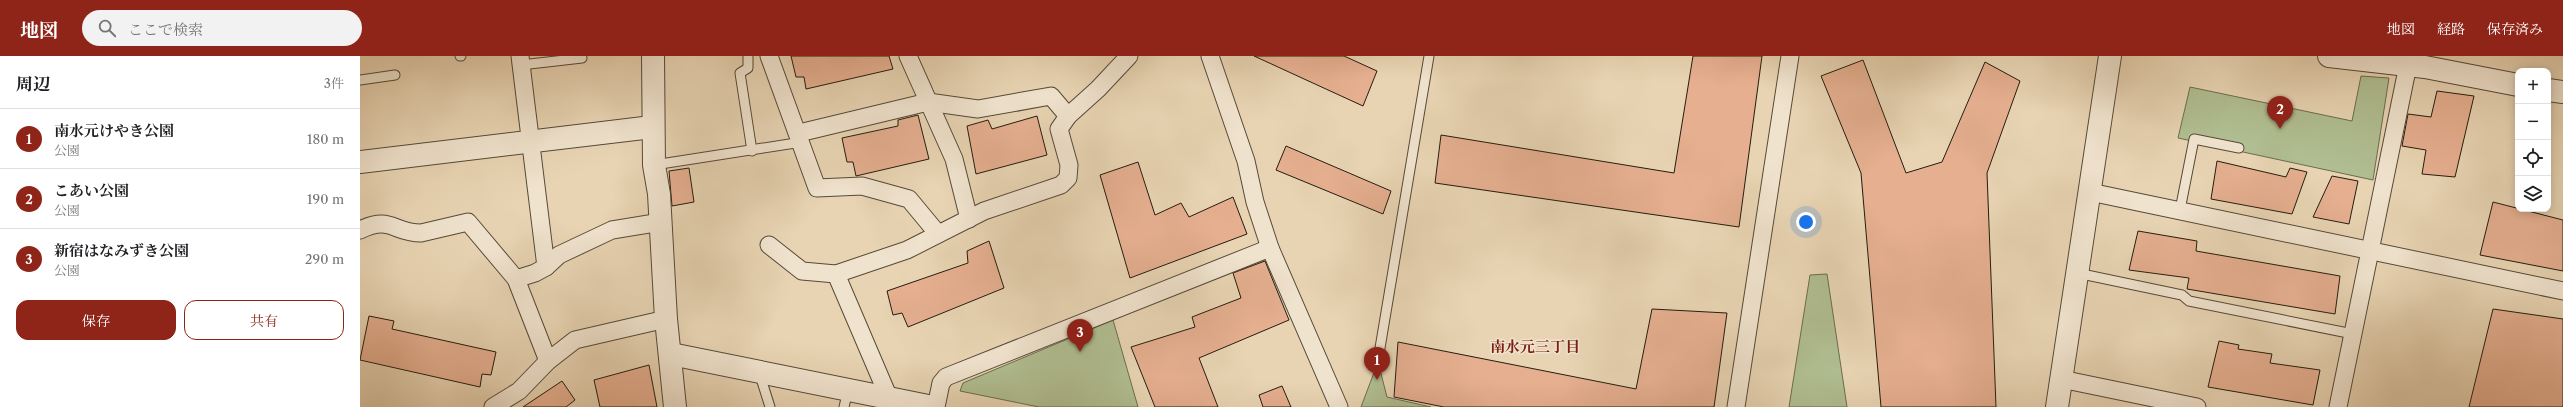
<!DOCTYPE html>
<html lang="ja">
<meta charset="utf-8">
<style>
body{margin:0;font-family:"Libre Caslon Text","Noto Serif JP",serif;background:#f2f2f2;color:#202124}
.controls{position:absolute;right:12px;top:12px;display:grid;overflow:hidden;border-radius:8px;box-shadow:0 2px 10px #0003}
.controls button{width:36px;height:36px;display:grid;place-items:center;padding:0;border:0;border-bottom:1px solid #e0e0e0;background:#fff;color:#202124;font:20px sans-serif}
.you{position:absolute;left:1446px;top:166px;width:14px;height:14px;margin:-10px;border:3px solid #fff;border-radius:50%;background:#1a73e8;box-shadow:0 0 0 6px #1a73e833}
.badge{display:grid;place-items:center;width:26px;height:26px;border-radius:50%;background:#8f2418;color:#fff;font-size:13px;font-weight:700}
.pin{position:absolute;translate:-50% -33px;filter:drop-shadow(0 1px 2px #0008)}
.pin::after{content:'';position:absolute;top:21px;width:14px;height:12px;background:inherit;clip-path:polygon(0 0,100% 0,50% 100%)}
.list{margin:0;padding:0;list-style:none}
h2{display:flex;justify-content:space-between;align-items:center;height:52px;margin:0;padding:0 16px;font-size:17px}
h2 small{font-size:13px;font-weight:400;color:#757577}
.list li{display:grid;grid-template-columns:26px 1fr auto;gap:12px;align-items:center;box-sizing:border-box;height:60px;padding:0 16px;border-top:1px solid #e0e0e0}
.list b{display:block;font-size:15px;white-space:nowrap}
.list p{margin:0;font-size:13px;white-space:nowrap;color:#757577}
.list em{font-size:13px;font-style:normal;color:#757577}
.actions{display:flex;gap:8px;padding:12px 16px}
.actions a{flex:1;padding:9px 0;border:1px solid #8f2418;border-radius:12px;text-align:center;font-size:14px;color:#8f2418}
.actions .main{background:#8f2418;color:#fff}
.icon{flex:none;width:22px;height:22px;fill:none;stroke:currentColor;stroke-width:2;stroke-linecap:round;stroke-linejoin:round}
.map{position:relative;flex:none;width:2203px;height:351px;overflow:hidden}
header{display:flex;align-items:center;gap:24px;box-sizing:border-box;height:56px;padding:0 20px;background:#8f2418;color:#fff}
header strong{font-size:19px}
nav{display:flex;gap:22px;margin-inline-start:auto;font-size:14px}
.search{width:280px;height:36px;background:#f2f2f2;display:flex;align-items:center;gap:10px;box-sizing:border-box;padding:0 14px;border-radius:22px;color:#757577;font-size:15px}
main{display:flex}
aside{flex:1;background:#fff}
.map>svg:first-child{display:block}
</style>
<header>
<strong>地図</strong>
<div class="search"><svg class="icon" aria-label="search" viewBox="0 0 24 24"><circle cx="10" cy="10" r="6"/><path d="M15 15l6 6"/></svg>ここで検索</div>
<nav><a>地図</a><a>経路</a><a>保存済み</a></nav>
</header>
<main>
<aside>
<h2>周辺<small>3件</small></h2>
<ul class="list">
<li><span class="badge">1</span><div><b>南水元けやき公園</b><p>公園</p></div><em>180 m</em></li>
<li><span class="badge">2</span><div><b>こあい公園</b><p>公園</p></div><em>190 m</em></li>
<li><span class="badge">3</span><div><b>新宿はなみずき公園</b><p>公園</p></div><em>290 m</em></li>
</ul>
<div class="actions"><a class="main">保存</a><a>共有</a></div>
</aside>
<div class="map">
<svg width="2203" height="351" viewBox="0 0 2203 351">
<rect width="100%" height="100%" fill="#e8d4b3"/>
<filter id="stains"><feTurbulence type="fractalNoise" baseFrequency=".005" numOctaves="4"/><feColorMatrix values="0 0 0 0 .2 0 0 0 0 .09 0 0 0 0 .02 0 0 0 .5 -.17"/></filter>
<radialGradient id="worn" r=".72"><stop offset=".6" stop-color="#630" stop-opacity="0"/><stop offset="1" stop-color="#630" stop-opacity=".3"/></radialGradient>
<g fill="#b0be91" stroke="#6a6d50">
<path d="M 2001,20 L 2029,22 L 2013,124 L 1818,82 L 1830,31 L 1992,65 Z"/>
<path d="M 1467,218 L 1487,351 L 1429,351 L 1450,219 Z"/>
<path d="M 753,264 L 778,351 L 679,351 L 600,335 L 603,327 Z"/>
<path d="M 1018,306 L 1027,341 L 1071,351 L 1001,351 Z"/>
</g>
<g fill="#e5af90" stroke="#251c0f">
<path d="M 431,0 L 529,0 L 533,13 L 446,33 L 444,21 L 436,21 Z"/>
<path d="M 894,0 L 984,0 L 1017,15 L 1003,50 Z"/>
<path d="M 1333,0 L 1402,0 L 1379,171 L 1075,127 L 1081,79 L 1314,117 Z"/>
<path d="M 1503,4 L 1546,117 L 1582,106 L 1625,6 L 1660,25 L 1627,117 L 1636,351 L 1521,351 L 1501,117 L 1461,20 Z"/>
<path d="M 2077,35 L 2114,40 L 2095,121 L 2062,118 L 2066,94 L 2042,90 L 2048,58 L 2071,61 Z"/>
<path d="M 558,59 L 569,103 L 496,120 L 493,106 L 487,106 L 482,82 L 538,70 L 538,64 Z"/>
<path d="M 677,60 L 687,99 L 616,118 L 607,70 L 628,64 L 632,73 Z"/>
<path d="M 926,90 L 1031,135 L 1023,158 L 916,114 Z"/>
<path d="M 1857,105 L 1926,121 L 1930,112 L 1947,116 L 1932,158 L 1851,143 Z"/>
<path d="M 778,106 L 795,159 L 821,147 L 829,161 L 873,141 L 887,178 L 770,222 L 740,119 Z"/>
<path d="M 329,112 L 334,146 L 312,150 L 309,115 Z"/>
<path d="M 1972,120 L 1998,125 L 1989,168 L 1953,161 Z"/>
<path d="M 2133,146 L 2203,164 L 2203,215 L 2120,199 Z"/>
<path d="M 1778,175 L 1837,185 L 1836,195 L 1980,220 L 1975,258 L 1827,233 L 1829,222 L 1769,214 Z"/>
<path d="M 629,185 L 644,232 L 548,271 L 542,257 L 533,259 L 527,235 L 608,207 L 607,195 Z"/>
<path d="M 905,205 L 929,264 L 839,302 L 858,351 L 795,351 L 771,291 L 835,271 L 832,261 L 881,242 L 873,217 Z"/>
<path d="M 1292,253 L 1367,257 L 1354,351 L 1084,351 L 1034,341 L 1038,286 L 1276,333 Z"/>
<path d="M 2133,253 L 2203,263 L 2203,351 L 2109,351 Z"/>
<path d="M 9,260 L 34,265 L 32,273 L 136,296 L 131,319 L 122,318 L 120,331 L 0,304 Z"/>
<path d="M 1859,285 L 1879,289 L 1878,293 L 1912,298 L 1910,307 L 1960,314 L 1953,349 L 1848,331 Z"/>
<path d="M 289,309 L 297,351 L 240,351 L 234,324 Z"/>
<path d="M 202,325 L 215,344 L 206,351 L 163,351 Z"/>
<path d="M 922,330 L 931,351 L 903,351 L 899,339 Z"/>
</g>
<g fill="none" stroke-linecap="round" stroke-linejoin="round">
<g stroke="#564a38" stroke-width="11">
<g id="service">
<path d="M 100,0 L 101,0"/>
<path d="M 388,0 L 388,12 L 380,17 L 392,95"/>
<path d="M 161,9 L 222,2"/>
<path d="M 0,24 L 35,19"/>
<path d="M 294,109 L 442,86"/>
<path d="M 1820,154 L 1834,83 L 1879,92"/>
<path d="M 1717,217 L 1822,239 L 1829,245 L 1993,278"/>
<path d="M 1019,298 L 1069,0"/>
<path d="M 399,316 L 410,351"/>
<path d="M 484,351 L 488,334"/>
</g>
</g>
<g stroke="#564a38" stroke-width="19">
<g id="minor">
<path d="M 160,0 L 186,211"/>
<path d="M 409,0 L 457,132 L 502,130 L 549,143 L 578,178"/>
<path d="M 548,0 L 594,103 L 609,163"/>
<path d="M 850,0 L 886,105 L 895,146 L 910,192 L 979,351"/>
<path d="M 439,77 L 568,46 L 618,53 L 691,40 L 708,60 L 738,33 L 769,0"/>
<path d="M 1730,136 L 2203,235"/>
<path d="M 0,174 C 31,159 33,177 61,177 L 108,166 L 156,223 L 188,305"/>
<path d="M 409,189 L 442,215 L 476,218 L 547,194 L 624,155 L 701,129 L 708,122 L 709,109 L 699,73 L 708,60"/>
<path d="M 476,218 L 529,342"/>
<path d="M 156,223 L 175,217 L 186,211 L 199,199 L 252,174 L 301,166"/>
<path d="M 1701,323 L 1837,351"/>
<path d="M 133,351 L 159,335 L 188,305 L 215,284 L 306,263"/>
<path d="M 576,351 L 581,327 L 586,321 L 910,192"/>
<path d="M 1376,351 L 1430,0"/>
<path d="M 1978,351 L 2048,9"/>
</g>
</g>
<g stroke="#564a38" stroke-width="24">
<g id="tertiary">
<path d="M 293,0 L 294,109 L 299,138 L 306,263 L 315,351"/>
<path d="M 1969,0 L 2065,11 L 2158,29"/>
<path d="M 2188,34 L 2203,36"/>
<path d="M 0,106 L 292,71"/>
<path d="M 311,298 L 573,351"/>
<path d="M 1697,351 L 1750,0"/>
</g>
</g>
<use href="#service" stroke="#f0e3ce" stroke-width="9"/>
<use href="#minor" stroke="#f0e3ce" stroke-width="17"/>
<use href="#tertiary" stroke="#f0e3ce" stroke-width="22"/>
</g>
<g text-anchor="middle" stroke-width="3" stroke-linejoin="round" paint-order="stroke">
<g font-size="15" font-weight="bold" fill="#7a1f14" stroke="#f0e3ce">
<text x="1175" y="296">南水元三丁目</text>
</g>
</g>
<rect width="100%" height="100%" filter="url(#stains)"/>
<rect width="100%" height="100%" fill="url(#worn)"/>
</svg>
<div class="controls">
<button>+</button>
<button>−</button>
<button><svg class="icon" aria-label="locate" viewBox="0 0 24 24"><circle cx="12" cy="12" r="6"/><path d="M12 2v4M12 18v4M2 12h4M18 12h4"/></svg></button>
<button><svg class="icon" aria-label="layers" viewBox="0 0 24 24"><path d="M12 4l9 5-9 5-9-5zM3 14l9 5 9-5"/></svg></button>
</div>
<div class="you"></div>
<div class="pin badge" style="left:1017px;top:324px">1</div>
<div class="pin badge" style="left:1920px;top:73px">2</div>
<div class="pin badge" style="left:720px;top:296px">3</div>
</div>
</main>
